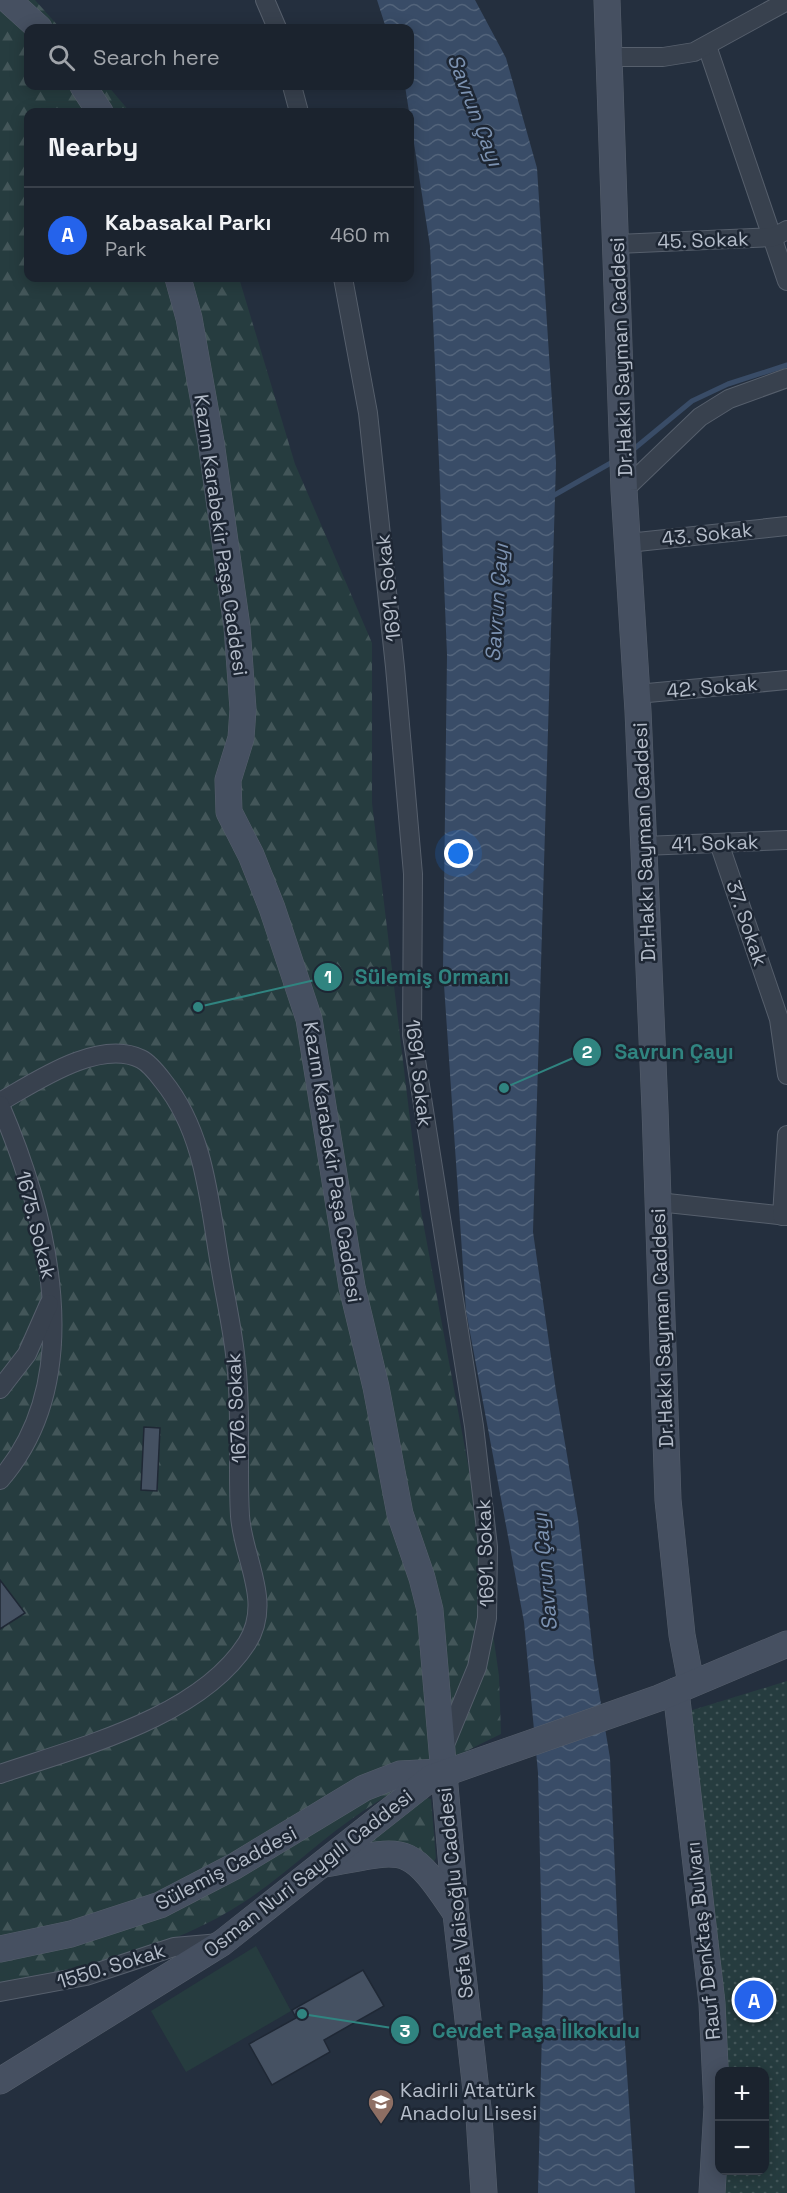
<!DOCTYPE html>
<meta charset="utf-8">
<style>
body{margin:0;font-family:"Space Grotesk",sans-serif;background:#242b36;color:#f1f3f6}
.controls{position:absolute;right:18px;bottom:18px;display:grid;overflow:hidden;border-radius:12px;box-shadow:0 3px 15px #0003}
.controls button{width:54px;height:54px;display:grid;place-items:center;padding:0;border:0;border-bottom:2px solid #39404a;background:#1b232e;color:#f1f3f6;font:30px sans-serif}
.you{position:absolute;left:459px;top:854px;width:21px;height:21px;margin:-15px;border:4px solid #fff;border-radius:50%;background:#1a73e8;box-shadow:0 0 0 9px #1a73e833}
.badge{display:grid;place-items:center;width:39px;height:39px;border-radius:50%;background:#2563eb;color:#fff;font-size:20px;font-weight:700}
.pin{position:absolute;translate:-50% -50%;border:3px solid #fff;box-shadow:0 2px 6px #0006}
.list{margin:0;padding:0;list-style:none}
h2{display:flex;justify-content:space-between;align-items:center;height:78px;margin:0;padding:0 24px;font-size:26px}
h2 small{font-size:20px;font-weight:400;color:#a0a4aa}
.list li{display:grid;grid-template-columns:39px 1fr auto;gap:18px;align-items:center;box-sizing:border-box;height:96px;padding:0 24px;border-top:2px solid #39404a}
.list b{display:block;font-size:22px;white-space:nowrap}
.list p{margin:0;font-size:20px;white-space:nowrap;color:#a0a4aa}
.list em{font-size:20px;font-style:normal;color:#a0a4aa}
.icon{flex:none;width:33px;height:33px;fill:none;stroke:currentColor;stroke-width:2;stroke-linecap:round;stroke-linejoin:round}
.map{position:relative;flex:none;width:787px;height:2193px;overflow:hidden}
.search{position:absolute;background:#1b232e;box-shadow:0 3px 15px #0003;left:24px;top:24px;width:390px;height:66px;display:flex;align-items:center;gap:15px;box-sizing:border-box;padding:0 21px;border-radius:12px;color:#a0a4aa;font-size:22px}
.panel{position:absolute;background:#1b232e;box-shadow:0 3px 15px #0003;left:24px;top:108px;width:390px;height:174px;border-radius:12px}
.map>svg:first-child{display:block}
</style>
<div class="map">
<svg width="787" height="2193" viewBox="0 0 787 2193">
<defs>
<pattern id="forest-firs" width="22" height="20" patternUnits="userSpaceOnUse" patternTransform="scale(1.5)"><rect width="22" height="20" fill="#263c3f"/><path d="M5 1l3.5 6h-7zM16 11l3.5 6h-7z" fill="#435659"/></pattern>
<pattern id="park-dots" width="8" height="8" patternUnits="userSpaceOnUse" patternTransform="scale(1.5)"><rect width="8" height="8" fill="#263c3f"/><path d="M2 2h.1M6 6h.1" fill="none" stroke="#435659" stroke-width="1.8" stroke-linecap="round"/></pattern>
<pattern id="water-waves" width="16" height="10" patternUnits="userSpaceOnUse" patternTransform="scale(1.5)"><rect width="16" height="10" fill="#394c67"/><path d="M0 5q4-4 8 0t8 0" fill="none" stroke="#53647b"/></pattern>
</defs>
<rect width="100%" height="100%" fill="#242f3e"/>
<g fill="url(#forest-firs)">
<path d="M 0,0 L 35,0 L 60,28 L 28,28 L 28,86 L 108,86 L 130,112 L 28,112 L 28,278 L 239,278 L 295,464 L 372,643 L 372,803 L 421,1211 L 472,1486 L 499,1676 L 501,1734 C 454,1756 406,1783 363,1811 C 321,1839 285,1875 244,1902 C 172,1949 83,1970 0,1984 Z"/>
<path d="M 424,1797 L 431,1799 L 436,1858 L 433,1863 C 399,1836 397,1840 357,1851 Z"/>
</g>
<path fill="url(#park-dots)" d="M 787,1681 L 787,2193 L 719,2193 L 722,2171 L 764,2170 L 764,2072 L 725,2071 L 686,1712 Z"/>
<path fill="#263c3f" d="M 256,1946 L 291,2011 L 186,2072 L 151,2011 Z"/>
<path fill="url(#water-waves)" d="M 377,0 L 475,0 L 506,58 L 537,168 L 556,463 L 533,1232 L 556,1391 L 578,1519 L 594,1662 L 610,1758 L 618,1938 L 635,2193 L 538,2193 L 543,1989 L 538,1773 L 524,1622 L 466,1311 L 443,970 L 447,655 L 430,246 L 405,86 L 410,86 L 410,28 L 386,28 Z"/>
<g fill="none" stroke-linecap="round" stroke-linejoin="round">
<g stroke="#394c67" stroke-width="5">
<path d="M 629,453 L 692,401 L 728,384 L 787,365"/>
<path d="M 551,497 L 616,460"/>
</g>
</g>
<g fill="#455162" stroke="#1f2835" stroke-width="1.5">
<path d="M 144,1427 L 160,1428 L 157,1491 L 141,1490 Z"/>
<path d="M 0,1580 L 25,1613 L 0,1629 Z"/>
<path d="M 363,1970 L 384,2006 L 324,2040 L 330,2052 L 272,2085 L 249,2044 L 296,2018 L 292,2010 Z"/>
</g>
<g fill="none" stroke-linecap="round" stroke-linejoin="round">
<g stroke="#565f6c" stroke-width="20">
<g id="street">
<path d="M 265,0 L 277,28"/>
<path d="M 707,46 L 787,281"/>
<path d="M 610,57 L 663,57 L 694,52 L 787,1"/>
<path d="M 292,86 L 299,112"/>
<path d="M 617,244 L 774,237 L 787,230"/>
<path d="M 343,278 L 368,413 L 395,667 L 413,874 L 412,1035 L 474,1426 L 488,1547 L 487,1618 L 477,1667 L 444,1747"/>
<path d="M 624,490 L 700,417 L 729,399 L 787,378"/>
<path d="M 628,543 L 787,526"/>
<path d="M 637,694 L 787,680"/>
<path d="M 719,843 L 779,1019 L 787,1075"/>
<path d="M 644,846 L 787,840"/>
<path d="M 0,1102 C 35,1082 99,1038 141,1059 C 149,1063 157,1073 163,1081 C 205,1133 209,1201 220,1265 C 225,1297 233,1330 236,1363 C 242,1413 237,1465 240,1516 C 243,1559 273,1602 247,1643 C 199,1718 79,1747 0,1774"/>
<path d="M 0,1105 C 48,1217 89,1378 0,1480"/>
<path d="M 658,1202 L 787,1216"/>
<path d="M 782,1216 L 787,1135"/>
<path d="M 0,1389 L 27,1354 L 49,1304"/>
<path d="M 0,1992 L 86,1976 L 174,1947 L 220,1943"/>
</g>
</g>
<g stroke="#565f6c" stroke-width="27">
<g id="secondary">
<path d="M 8,0 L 39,28"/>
<path d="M 607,0 L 624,490 L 638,711 L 655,1109 L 668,1500 L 682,1635 L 691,1683"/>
<path d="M 83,86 L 100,112"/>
<path d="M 178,278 L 189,318 L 211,442 L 237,627 L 243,709 L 241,738 L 228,780 L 229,812 L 251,855 L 272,908 L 309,1019 L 352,1287 L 376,1387 L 400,1514 L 422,1578 L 430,1610 L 456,1914 L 479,2117 L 484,2193"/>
<path d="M 676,1691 L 712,2003 L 717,2107 L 712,2193"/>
<path d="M 325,1864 C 406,1850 407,1840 455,1912"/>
<path d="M 0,1949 L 71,1934 L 160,1905 L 235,1866 L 364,1788 L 400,1774 L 440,1772"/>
<path d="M 0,2081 L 222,1943 L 431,1778 L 659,1698 L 787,1644"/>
</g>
</g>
<use href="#street" stroke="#38414e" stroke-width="18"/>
<use href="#secondary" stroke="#465061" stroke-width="26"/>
</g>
<defs>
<g id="school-pin" transform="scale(1.35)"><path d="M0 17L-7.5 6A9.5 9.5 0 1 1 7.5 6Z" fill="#8d6e63" stroke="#1d2633"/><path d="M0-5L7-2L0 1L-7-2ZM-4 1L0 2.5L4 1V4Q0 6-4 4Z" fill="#fff"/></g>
</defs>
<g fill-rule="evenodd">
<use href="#school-pin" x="381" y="2102"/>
</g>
<g text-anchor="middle" stroke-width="5" stroke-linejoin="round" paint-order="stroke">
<g font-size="20" fill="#b4bcc9" stroke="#1d2633">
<text transform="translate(703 240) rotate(-2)" y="7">45. Sokak</text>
<text transform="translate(621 357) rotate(-92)" y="7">Dr.Hakkı Sayman Caddesi</text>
<text transform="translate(707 534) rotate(-6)" y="7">43. Sokak</text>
<text transform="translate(221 535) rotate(82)" y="7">Kazım Karabekir Paşa Caddesi</text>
<text transform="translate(388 588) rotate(-96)" y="7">1691. Sokak</text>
<text transform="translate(712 687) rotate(-5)" y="7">42. Sokak</text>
<text transform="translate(644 842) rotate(-92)" y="7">Dr.Hakkı Sayman Caddesi</text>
<text transform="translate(715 843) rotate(-2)" y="7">41. Sokak</text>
<text transform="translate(747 923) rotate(71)" y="7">37. Sokak</text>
<text transform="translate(419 1073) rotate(83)" y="7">1691. Sokak</text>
<text transform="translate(333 1162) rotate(81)" y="7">Kazım Karabekir Paşa Caddesi</text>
<text transform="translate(36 1225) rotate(76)" y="7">1675. Sokak</text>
<text transform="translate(662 1328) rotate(-92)" y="7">Dr.Hakkı Sayman Caddesi</text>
<text transform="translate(236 1408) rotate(-93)" y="7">1676. Sokak</text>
<text transform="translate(485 1553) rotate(-92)" y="7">1691. Sokak</text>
<text transform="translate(226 1868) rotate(-28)" y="7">Sülemiş Caddesi</text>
<text transform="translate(308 1873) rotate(-38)" y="7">Osman Nuri Saygılı Caddesi</text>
<text transform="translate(455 1893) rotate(-96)" y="7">Sefa Vaisoğlu Caddesi</text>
<text transform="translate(703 1941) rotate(-96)" y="7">Rauf Denktaş Bulvarı</text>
<text transform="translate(111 1966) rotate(-17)" y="7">1550. Sokak</text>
</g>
<g font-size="20" fill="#b4bcc9" stroke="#1d2633" text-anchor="start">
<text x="400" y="2097">Kadirli Atatürk<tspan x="400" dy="23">Anadolu Lisesi</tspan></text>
</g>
<g font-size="21" font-style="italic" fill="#7c92b1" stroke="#1d2633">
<text transform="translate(475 110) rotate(69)" y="7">Savrun Çayı</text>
<text transform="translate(497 603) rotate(-86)" y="7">Savrun Çayı</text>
<text transform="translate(545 1572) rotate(-95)" y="7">Savrun Çayı</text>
</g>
</g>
<path fill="none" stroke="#308480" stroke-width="2" d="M198 1007L328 977M504 1088L587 1052M302 2014L405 2030"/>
<g fill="#308480" stroke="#1d2633" stroke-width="2">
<circle cx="198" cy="1007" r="6"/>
<circle cx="504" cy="1088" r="6"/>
<circle cx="302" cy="2014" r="6"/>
<circle cx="328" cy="977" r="15"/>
<circle cx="587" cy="1052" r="15"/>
<circle cx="405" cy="2030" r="15"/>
</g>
<g font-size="18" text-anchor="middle" font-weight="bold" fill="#fff">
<text x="328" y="983">1</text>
<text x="587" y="1058">2</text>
<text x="405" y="2037">3</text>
</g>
<g font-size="21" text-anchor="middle" font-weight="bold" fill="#308480" stroke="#1d2633" stroke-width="5" stroke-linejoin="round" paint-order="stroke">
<text x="432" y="984">Sülemiş Ormanı</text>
<text x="674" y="1059">Savrun Çayı</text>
<text x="536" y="2038">Cevdet Paşa İlkokulu</text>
</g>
</svg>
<div class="controls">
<button>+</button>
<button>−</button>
</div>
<div class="you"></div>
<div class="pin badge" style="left:754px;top:2000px">A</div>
<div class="search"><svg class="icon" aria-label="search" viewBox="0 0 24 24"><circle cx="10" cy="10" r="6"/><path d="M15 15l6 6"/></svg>Search here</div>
<section class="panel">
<h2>Nearby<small></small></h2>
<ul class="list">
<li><span class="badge">A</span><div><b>Kabasakal Parkı</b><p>Park</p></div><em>460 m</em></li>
</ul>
</section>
</div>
